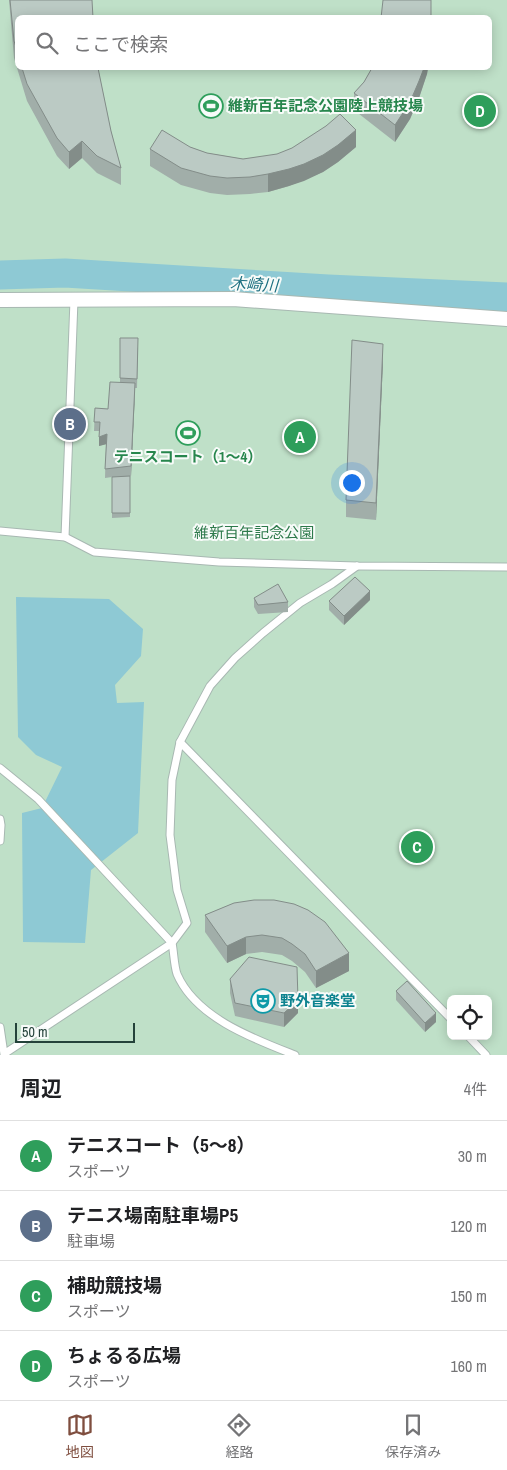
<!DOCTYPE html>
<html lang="ja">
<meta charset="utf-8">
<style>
body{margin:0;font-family:"Archivo Narrow","Noto Sans JP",sans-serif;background:#f2f2f2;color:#202124}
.controls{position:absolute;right:15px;bottom:15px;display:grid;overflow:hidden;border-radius:8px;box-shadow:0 2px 12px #0003}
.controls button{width:45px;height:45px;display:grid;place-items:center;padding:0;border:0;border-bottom:1px solid #e0e0e0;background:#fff;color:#202124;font:25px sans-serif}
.scale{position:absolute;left:15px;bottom:12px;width:120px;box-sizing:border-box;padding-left:5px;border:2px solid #24423a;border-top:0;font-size:14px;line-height:18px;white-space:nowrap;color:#24423a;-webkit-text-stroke:4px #f7fbf9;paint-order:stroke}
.you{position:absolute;left:351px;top:482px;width:18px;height:18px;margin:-12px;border:4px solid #fff;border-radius:50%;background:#1a73e8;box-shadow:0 0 0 8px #1a73e833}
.badge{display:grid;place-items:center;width:32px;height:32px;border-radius:50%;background:#7f4e3f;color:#fff;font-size:16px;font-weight:700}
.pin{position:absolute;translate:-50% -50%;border:2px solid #fff;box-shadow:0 1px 5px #0006}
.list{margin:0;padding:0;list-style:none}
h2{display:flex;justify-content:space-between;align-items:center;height:65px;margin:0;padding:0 20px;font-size:21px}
h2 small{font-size:16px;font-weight:400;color:#757577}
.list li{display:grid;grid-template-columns:32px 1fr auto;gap:15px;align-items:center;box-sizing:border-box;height:70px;padding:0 20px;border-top:1px solid #e0e0e0}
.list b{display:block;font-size:19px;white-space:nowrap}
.list p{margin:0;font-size:16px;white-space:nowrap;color:#757577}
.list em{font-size:16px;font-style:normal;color:#757577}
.icon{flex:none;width:28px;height:28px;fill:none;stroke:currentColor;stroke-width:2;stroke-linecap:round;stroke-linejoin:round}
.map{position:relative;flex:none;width:507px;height:1055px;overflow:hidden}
.search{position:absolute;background:#fff;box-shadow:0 2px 12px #0003;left:15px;right:15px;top:15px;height:55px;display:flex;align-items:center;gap:12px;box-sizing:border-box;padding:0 18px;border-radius:8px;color:#757577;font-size:19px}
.sheet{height:345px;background:#fff}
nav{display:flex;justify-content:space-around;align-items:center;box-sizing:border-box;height:70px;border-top:1px solid #e0e0e0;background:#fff;font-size:14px;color:#757577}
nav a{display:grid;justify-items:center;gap:2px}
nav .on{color:#7f4e3f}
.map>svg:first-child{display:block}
</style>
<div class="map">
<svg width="507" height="1055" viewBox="0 0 507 1055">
<rect width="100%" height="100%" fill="#e6efeb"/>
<path fill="#bfe0c8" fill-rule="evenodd" d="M 0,0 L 507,0 L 507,1055 L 0,1055 ZM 18,18 L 490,18 L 490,68 L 18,68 ZM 451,999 L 488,999 L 488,1036 L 451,1036 Z"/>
<path fill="#8ec9d4" d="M 16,597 L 109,599 L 143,629 L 141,656 L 115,685 L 117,703 L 144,702 L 138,833 L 91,870 L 85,943 L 23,942 L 22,813 L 42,808 L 62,767 L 36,755 L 18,737 Z"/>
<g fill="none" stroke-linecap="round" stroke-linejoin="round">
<path stroke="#8ec9d4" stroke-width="29" d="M 0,275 L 65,273 L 328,289 L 507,297"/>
<g stroke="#a8b8b2" stroke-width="9">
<g id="service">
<path d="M 0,531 L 65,537 L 94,552 L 219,562 L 357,566 L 507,567"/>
<path d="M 65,537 L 74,300"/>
<path d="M 180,742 L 451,1019"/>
<path d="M 0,768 L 38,799 L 172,943 C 174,953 174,965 177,974 C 196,1018 254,1039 295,1055"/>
<path d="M 0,819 L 1,825 L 0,841"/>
<path d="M 0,1027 L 4,1054 L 172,943 L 187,923 L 177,890 L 170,835 L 172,780 L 180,742 L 210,686 L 235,658 L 263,633 L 300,603 L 332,584 L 357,566"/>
<path d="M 468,1036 L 486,1055"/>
</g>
</g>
<g stroke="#a8b8b2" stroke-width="16">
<path id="minor" d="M 0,300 L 233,299 L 507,319"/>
</g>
<use href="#service" stroke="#fff" stroke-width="7"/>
<use href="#minor" stroke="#fff" stroke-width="14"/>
</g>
<g fill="#a1aea9">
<path d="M 9,0 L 92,0 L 18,18 L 18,68 L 98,68 L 111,131 L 121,168 L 121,185 L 97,173 L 82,158 L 69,169 L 57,156 L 27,101 L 14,58 Z"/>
<path d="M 372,68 L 428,68 L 427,74 L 419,98 L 410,119 L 395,142 L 354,110 L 354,93 L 364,82 Z"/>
<path d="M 190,147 L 207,153 L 243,159 L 356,147 L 338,162 L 323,172 L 289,186 L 268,192 L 250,194 L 227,195 L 210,193 L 181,185 L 150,166 L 150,149 Z"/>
<path d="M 120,338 L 138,348 L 137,388 L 135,388 L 131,476 L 122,477 L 130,476 L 130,517 L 112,518 L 112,477 L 105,478 L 106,444 L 99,446 L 99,431 L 94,431 L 95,408 L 108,409 L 120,383 Z"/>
<path d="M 383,361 L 376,520 L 346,517 L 346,500 Z"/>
<path d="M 254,598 L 288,602 L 288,612 L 258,614 L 254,607 Z"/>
<path d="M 370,600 L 344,625 L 329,610 L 329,601 Z"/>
<path d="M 234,903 L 349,971 L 316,988 L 305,972 L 292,961 L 282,955 L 262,952 L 246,954 L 227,963 L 205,932 L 205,915 Z"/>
<path d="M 230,979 L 298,1013 L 284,1027 L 235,1016 L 230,993 Z"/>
<path d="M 396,991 L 436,1022 L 425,1032 L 396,1000 Z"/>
</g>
<g fill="#838d89">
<path d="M 424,68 L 428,68 L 427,74 L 419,98 L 410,119 L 395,142 L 395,125 Z"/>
<path d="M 356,130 L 356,147 L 338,162 L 323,172 L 304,181 L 289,186 L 268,192 L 268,174 Z"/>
<path d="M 82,141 L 82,158 L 69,169 L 69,152 Z"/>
<path d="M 383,344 L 383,361 L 376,520 L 376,503 Z"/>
<path d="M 135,383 L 135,393 L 131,476 L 131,466 Z"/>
<path d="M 107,434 L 107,444 L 99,446 L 99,437 Z"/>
<path d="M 370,591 L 370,600 L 344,625 L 344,616 Z"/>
<path d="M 246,937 L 246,954 L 227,963 L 227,946 Z"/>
<path d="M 349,953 L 349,971 L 316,988 L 316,971 Z"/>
<path d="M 298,1000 L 298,1013 L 284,1027 L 284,1013 Z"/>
<path d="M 436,1013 L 436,1022 L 425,1032 L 425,1023 Z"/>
</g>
<g fill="#bbcac4" stroke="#838d89">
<path d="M 10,0 L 92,0 L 93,18 L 18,18 L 18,53 L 14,41 Z"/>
<path d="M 383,0 L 431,0 L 431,18 L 381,18 Z"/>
<path d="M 22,68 L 98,68 L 111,131 L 121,168 L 97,156 L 82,141 L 69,152 L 57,138 L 27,84 Z"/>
<path d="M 372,68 L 424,68 L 419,81 L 410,102 L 395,125 L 354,93 L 364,82 Z"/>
<path d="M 340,114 L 356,130 L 338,145 L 323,155 L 304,164 L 289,169 L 268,174 L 250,177 L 227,178 L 210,176 L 181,168 L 150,149 L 162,130 L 190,147 L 207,153 L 243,159 L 277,154 L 292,148 L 326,126 Z"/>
<path d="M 120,338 L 138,338 L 137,379 L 120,378 Z"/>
<path d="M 352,340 L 383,344 L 376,503 L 346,500 Z"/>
<path d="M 110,382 L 135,383 L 131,466 L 105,469 L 107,434 L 99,437 L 100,422 L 94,422 L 95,408 L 108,409 Z"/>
<path d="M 130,476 L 130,513 L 112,513 L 112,477 Z"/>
<path d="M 355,577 L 370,591 L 344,616 L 329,601 Z"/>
<path d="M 278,584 L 288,602 L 258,605 L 254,598 Z"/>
<path d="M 254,900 L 274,900 L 294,904 L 308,910 L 325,922 L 349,953 L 316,971 L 305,954 L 292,944 L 282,938 L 262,935 L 246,937 L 227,946 L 205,915 L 234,903 Z"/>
<path d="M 249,957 L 297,967 L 298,1000 L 284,1013 L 235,1003 L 230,979 Z"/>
<path d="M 407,981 L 436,1013 L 425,1023 L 396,991 Z"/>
</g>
<defs>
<g id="stadium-ring" transform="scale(1.25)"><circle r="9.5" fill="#f7fbf9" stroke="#2e9e5b" stroke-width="1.5"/><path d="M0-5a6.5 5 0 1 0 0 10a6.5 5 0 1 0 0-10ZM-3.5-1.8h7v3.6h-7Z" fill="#2e9e5b"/></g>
<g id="theatre-ring" transform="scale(1.25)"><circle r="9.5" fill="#f7fbf9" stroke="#0f9aa8" stroke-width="1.5"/><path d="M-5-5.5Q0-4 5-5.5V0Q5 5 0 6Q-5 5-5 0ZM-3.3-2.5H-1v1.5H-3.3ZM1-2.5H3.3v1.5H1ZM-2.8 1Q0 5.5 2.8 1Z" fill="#0f9aa8"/></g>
</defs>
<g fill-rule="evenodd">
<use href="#stadium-ring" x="211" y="106"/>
<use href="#stadium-ring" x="188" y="433"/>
<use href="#theatre-ring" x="263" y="1001"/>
</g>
<g text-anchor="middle" stroke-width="4" stroke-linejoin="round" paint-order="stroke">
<g font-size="15" font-weight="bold" fill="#27864d" stroke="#f7fbf9" text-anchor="start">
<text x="228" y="111">維新百年記念公園陸上競技場</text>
<text x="188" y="462" text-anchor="middle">テニスコート（1～4）</text>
</g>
<g font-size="15" fill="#2d7a4b" stroke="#f7fbf9">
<text x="254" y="538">維新百年記念公園</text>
</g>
<g font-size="15" font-weight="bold" fill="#0d838f" stroke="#f7fbf9" text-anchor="start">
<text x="280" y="1006">野外音楽堂</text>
</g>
<g font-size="16" font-style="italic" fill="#1c6f80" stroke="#f7fbf9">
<text transform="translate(254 284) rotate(3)" y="6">木崎川</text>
</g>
</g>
</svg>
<div class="controls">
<button><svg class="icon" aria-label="locate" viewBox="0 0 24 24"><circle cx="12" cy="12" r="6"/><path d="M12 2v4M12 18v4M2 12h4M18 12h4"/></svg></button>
</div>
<div class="scale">50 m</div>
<div class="you"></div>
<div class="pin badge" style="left:300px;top:437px;background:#2e9e5b">A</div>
<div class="pin badge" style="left:70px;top:424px;background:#5c6f8a">B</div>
<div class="pin badge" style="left:417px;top:847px;background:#2e9e5b">C</div>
<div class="pin badge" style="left:480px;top:111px;background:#2e9e5b">D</div>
<div class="search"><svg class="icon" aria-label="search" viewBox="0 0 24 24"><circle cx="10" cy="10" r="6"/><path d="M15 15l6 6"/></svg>ここで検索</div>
</div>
<section class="sheet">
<h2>周辺<small>4件</small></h2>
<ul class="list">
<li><span class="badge" style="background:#2e9e5b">A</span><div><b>テニスコート（5～8）</b><p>スポーツ</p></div><em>30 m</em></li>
<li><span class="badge" style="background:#5c6f8a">B</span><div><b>テニス場南駐車場P5</b><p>駐車場</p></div><em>120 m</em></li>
<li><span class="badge" style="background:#2e9e5b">C</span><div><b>補助競技場</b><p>スポーツ</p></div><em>150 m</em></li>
<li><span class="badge" style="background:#2e9e5b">D</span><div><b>ちょるる広場</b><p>スポーツ</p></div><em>160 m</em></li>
</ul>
</section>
<nav>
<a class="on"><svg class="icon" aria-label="map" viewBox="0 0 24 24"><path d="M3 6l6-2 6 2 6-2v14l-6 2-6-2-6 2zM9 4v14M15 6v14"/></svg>地図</a>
<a><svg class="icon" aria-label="directions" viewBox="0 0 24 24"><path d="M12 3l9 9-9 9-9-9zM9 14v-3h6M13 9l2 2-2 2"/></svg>経路</a>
<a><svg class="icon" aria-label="saved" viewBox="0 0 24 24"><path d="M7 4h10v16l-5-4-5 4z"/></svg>保存済み</a>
</nav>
